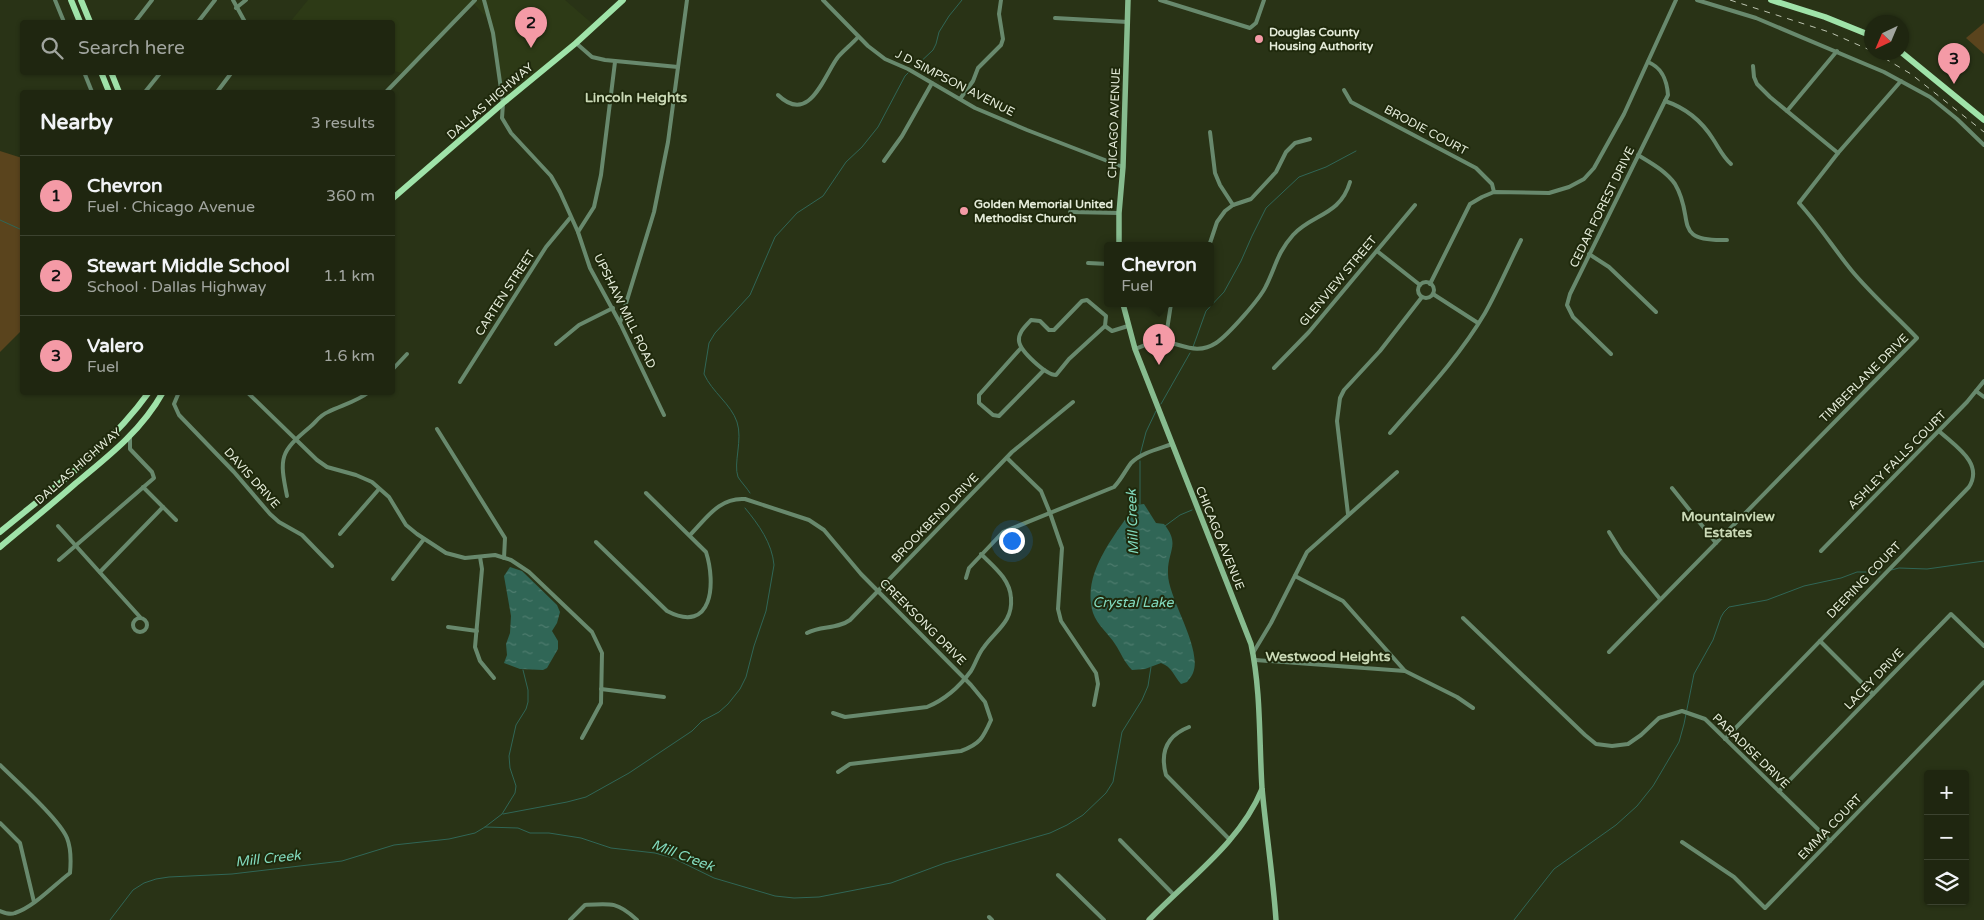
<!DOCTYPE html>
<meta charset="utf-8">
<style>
body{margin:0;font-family:"Varela Round",sans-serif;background:#2c321e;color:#f1f3f6}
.controls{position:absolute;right:15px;bottom:15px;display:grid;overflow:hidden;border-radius:5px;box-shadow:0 1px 4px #0004}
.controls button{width:45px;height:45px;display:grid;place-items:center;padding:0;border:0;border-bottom:1px solid #3c4330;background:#1f2610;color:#f1f3f6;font:25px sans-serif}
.compass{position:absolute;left:1864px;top:15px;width:45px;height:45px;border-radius:50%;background:#1f2610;box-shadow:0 1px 4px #0004;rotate:224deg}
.you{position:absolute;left:1011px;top:540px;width:18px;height:18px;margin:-12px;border:4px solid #fff;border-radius:50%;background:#1a73e8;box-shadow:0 0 0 8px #1a73e833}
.badge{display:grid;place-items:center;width:32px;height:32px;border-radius:50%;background:#f49aa6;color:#111;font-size:16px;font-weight:700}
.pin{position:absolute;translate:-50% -41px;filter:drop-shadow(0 1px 2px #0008)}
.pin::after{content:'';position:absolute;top:26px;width:18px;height:15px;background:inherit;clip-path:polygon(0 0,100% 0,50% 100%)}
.popup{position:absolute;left:1104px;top:242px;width:110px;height:65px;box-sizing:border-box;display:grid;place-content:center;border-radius:5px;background:#1f2610;filter:drop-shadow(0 1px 4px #0005);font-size:16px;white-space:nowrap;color:#a1a59f}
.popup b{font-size:19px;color:#f1f3f6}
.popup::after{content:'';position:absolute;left:50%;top:100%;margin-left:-10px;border:10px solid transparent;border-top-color:#1f2610}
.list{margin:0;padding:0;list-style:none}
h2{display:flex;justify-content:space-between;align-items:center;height:65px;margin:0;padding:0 20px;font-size:21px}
h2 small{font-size:16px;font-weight:400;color:#a1a59f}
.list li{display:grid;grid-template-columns:32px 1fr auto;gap:15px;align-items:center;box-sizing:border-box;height:80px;padding:0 20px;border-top:1px solid #3c4330}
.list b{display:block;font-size:19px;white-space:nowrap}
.list p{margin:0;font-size:16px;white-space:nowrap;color:#a1a59f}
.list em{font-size:16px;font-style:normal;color:#a1a59f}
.icon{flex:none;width:28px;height:28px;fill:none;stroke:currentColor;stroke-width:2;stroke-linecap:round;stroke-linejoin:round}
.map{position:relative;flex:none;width:1984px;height:920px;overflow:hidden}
.search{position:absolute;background:#1f2610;box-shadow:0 1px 4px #0004;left:20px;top:20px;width:375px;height:55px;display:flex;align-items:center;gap:12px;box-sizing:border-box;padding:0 18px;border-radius:5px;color:#a1a59f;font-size:19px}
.panel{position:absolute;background:#1f2610;box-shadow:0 1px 4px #0004;left:20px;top:90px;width:375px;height:305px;border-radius:5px}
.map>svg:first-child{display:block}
</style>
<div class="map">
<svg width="1984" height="920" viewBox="0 0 1984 920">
<defs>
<pattern id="water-ripples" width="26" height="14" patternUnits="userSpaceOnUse" patternTransform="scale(1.25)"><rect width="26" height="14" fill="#306656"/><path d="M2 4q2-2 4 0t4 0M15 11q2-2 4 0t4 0" fill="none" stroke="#4e7c6e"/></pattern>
</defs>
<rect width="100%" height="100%" fill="#293316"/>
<path fill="#2d3a16" d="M 308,0 L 565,0 L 595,26 L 503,103 L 488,19 L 472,2 L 402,73 L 393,71 L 392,22 L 290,22 Z"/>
<g fill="#5a441d">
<path d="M 1984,23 L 1984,54 L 1966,38 Z"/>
<path d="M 0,151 L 22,158 L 22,330 L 0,352 Z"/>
</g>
<g fill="url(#water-ripples)">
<path d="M 1144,504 L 1156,523 L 1164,524 C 1181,545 1167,551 1168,574 C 1168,598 1203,649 1193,673 C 1192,676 1189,679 1187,682 L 1181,684 C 1174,676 1172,667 1161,663 L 1145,669 L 1132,670 C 1124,662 1121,653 1115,644 C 1109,634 1097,625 1093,613 C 1081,573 1115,536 1135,505 Z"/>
<path d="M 510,567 L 522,571 L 557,605 L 560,612 L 557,623 L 552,631 L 558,641 L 558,649 L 547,668 L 543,670 L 520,669 L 504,663 L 507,655 L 506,644 L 510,633 L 511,616 L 504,576 Z"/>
</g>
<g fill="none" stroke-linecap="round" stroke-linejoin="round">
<g stroke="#306656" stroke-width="1">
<path d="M 914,68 L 933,50 L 936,44 L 939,32 L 949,16 L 962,0"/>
<path d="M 0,220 L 22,230"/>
<path d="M 1193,347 L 1206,311 L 1224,292 L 1241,261 L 1252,236 L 1266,208 L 1299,177 L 1326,167 L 1356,151"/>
<path d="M 1161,404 L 1190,353"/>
<path d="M 1140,455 L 1146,432 L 1156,411"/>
<path d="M 1140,461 L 1140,504"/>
<path d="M 750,493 C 747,488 741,482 738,477 C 733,463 743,440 737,422 C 731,404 712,392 704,374 L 709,343 L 715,333 L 750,295 L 775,237 L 797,213 L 823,196 L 846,162 L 862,147 L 878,127 L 905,76 L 908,73"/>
<path d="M 1165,526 L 1180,515 L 1192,510"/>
<path d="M 1891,570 L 1899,568 L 1927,569 L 1984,561"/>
<path d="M 503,814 L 567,802 L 586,797 L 629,773 L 692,731 L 702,721 L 719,712 L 728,704 L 740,689 L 746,677 L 754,646 L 766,611 L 774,565 C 772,543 759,525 745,508"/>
<path d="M 485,827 L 518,828 L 530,833 L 549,833 L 581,838 L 611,848 L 655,853 L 673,858 L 714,878 L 775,896 L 794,898 L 819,897 L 891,883 L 945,863 L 1050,833 L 1067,825 L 1083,815 L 1106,793 L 1113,782 L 1122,732 L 1142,700 L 1148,686 L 1151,667"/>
<path d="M 110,920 L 133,890 L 144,883 L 156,879 L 169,877 L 232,874 L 342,861 L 394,845 L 449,839 L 475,833 L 485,827 L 502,814 L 515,793 L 516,786 L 510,768 L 509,756 L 516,725 L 526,709 L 528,702 L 528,690 L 523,670"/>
<path d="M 1514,920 L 1554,869 L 1616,825 L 1637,806 L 1653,786 L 1679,742 L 1684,724 L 1694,674 L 1713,640 L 1721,617 L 1724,612 L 1729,607 L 1767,600 L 1804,586 L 1841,578 L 1857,572 L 1880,572"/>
</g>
<g stroke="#68896d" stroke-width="4">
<path d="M 55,0 L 64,22"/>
<path d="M 233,0 L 245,22"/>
<path d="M 484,0 L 493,33 L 503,103 L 502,118 L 511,133 L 551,176 L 560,192 L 578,232 L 590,268 L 620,323 L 664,415"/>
<path d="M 823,0 L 868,46 L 885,59 L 908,69 L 975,108 L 1027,130 L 1123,167"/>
<path d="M 1160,0 L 1250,28 L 1256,23 L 1264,0"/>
<path d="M 1697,0 L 1756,18 L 1884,72 L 1930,97 L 1957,119 L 1984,145"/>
<path d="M 236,8 L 246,0"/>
<path d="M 1055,18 L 1128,22"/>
<path d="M 135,22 L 152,0"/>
<path d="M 198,22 L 215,0"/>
<path d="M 576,43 L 592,57 L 605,60 L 678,67"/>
<path d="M 1753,66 L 1754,77 L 1757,84 L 1770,97 L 1838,153"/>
<path d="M 84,72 L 92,92"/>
<path d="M 1344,90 L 1351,102 L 1476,168 L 1492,184 L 1494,192"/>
<path d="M 145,92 L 161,72"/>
<path d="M 217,92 L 232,72"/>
<path d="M 386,92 L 475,0"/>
<path d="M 778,95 C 810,126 824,75 838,57 C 844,50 852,44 858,37"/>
<path d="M 960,99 L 973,81 L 978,68 L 1001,45 L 1003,39 L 999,14 L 1001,0"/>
<path d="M 1665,101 C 1686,108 1701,120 1713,139 C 1719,148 1723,157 1731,164"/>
<path d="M 1787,111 L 1837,51"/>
<path d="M 1210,132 L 1215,173 L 1220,185 L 1233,205"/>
<path d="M 1638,155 C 1651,163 1666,171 1675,184 C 1696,219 1670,242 1727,240"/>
<path d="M 884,161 L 902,136 L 932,83"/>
<path d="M 1070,212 L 1119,213"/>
<path d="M 578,232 L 594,207 L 601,175 L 615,62"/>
<path d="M 1209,246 L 1217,222 L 1225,211 L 1233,205 L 1251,199 L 1276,172 L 1286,152 L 1295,143 L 1310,139"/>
<path d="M 1377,251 L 1420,285"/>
<path d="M 1589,254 L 1609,267 L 1656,312"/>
<path d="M 1088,263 L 1108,264"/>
<circle cx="1426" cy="290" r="8"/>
<path d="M 1430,284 L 1470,204 L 1482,197 L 1494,192 L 1549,193 L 1569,187 L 1584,179 L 1594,168 L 1624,114 L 1676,0"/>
<path d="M 1433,294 L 1478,323"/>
<path d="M 620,323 L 654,212 L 668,142 L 687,0"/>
<path d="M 1105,326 L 1069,359 L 1056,375 C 1046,375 1020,351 1019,341 C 1018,332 1026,326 1031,320 L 1040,321 L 1049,330 L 1054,330 L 1082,301 L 1087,300 L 1106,316 L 1105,326 L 1112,331 L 1128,326"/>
<path d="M 1165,343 L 1171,304"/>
<path d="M 556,344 L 579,325 L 613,308"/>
<path d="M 1021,348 L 979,395 L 979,403 L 993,415 L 999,416 L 1044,370"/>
<path d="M 1135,349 C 1143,346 1153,341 1161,341 C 1181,343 1196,356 1216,343 C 1228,335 1260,299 1266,286 C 1276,266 1277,253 1293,235 C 1312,214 1340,216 1350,182"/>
<path d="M 1611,354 L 1573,317 L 1567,305 L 1570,294 L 1668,95 C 1667,81 1663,68 1648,62"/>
<path d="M 1274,368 L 1309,332 L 1415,205"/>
<path d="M 392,370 L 407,354"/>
<path d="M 460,382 L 546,247 L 570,218"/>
<path d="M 1976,391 L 1984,397"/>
<path d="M 179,392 L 174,404 L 179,415 L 234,472 L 270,514 L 279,522 L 302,535 L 332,566"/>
<path d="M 247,392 L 317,460 L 327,467 L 356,475 L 372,482 L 389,497 L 406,525 L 417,534 L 446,553 L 465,558 L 495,555 L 511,560 L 529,572 L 592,632 L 602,653 L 601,703 L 582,738"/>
<path d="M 437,429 L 505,538 L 504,558"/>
<path d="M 1390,433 C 1424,394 1459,357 1485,313 C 1498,290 1509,264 1521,240"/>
<path d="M 1007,458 L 1041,491 L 1050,513 L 1062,548 L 1058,609 L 1061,621 L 1096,673 L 1098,684 L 1094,705"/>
<path d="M 143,487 L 176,520"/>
<path d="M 1672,488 L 1716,543"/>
<path d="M 287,496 C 279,457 280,452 310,427 C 316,422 320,415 328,412 C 342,405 356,402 369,392"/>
<path d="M 1348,514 L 1337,421 L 1340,398 L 1344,390 L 1380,351 L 1422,297"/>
<path d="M 58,526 L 140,617"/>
<path d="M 1609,532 L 1622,553 L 1660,599"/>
<path d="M 340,534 L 379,489"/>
<path d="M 690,535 C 706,519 719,497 745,499 L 809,520 L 824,530 L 861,574 L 971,685 L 985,702 L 991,720 C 983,738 980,744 961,751 L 850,764 L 838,772"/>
<path d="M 596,542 L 667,611 C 713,635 716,583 706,552 L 646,493"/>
<path d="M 1821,551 L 1967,402 L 1984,381"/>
<path d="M 480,557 L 482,569 L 475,647 L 480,661 L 494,678"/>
<path d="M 59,560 L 154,478 L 152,472 L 130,449 L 130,438"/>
<path d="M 100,572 L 163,507"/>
<path d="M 1295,576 L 1343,601 L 1405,671"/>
<path d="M 966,578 L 969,568 L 1003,532 L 1114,487 C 1121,480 1125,471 1131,463 C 1141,453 1158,449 1172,444"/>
<path d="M 393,579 L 424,539"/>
<circle cx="140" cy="625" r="7"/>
<path d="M 1463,618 L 1585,735 L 1596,744 L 1612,746 L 1628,744 L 1641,735 L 1659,718 L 1682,711 L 1705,719 L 1830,841"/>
<path d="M 448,627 L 477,631"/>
<path d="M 807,633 C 821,625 836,630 850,620 L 1012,452 L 1073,402"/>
<path d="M 1820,641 L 1873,694"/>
<path d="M 1609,652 L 1917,338 C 1896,316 1872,295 1852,271 C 1834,249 1819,225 1799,203 L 1838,153 L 1901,81"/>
<path d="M 1253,653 L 1271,623 L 1307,552 L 1397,472"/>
<path d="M 1255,660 L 1405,671 L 1457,697 L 1473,708"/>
<path d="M 601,689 L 664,697"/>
<path d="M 833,713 L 845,717 L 927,707 C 944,700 960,686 971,671 C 976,663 978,654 984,647 C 996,630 1013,622 1011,598 C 1010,579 994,567 981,554"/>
<path d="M 1189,727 C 1166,736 1160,753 1166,775 L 1230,840"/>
<path d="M 1725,739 L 1969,487 C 1984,463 1955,446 1939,431"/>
<path d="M 0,765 C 16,781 59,819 67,838 C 71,848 71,862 70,873 C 54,885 34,907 15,913 C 10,915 5,913 0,911"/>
<path d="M 1779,791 L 1951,614 L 1984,646"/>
<path d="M 0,823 L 20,843 L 34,902"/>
<path d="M 1120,840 L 1173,894"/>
<path d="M 1682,842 L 1734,877 L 1765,908 L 1984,682"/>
<path d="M 1058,875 L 1104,920"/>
<path d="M 989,917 L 992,920"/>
<path d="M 570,920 L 585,905 C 611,903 618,902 637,920"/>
</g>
<g stroke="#87bc8f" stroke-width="5.5">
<path d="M 1119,246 L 1119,213 L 1123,167 L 1128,0"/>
<path d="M 1123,304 L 1135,349 L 1251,644 C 1261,691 1259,739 1262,788 C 1266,832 1273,876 1276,920"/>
<path d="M 1149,920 C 1188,879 1240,843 1262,789"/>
</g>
<g stroke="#9fe3a9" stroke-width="6">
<path d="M 71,0 L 80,22"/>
<path d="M 81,0 L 90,22"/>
<path d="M 1771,0 L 1825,17 L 1872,36"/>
<path d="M 1901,52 L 1984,120"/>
<path d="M 101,72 L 109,92"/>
<path d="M 111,72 L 119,92"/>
<path d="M 392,199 L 503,103 L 576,43 L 623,0"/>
<path d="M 0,532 C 52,489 109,448 149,392"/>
<path d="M 0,547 C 25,526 51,505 76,483 C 109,456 142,430 163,392"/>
</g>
<g stroke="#bcc4af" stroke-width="1" stroke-dasharray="6 6" stroke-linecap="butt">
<path d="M 1730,0 L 1829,32 L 1872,51"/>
<path d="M 1874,52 L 1911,74 L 1984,132"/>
</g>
</g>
<g fill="#f49aa6" stroke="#1f290c" stroke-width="2">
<circle cx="1259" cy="39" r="5"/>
<circle cx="964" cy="211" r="5"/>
</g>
<g text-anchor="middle" stroke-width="4" stroke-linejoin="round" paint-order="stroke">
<g font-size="12" font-weight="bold" fill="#e4ebd9" stroke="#1f290c" text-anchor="start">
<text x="1269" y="36">Douglas County<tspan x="1269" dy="14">Housing Authority</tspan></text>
<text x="974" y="208">Golden Memorial United<tspan x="974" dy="14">Methodist Church</tspan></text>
</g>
<g font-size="12" fill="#e4ebd9" stroke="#1f290c">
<text transform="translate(955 83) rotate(27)" y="4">J D SIMPSON AVENUE</text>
<text transform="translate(490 101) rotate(-41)" y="4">DALLAS HIGHWAY</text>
<text transform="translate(1114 123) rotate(-88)" y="4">CHICAGO AVENUE</text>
<text transform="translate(1426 130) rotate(28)" y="4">BRODIE COURT</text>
<text transform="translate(1602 207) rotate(-64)" y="4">CEDAR FOREST DRIVE</text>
<text transform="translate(1338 281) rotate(-50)" y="4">GLENVIEW STREET</text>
<text transform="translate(505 293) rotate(-57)" y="4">CARTEN STREET</text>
<text transform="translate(625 311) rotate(64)" y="4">UPSHAW MILL ROAD</text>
<text transform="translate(1864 378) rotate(-45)" y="4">TIMBERLANE DRIVE</text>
<text transform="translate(1897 460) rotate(-45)" y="4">ASHLEY FALLS COURT</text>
<text transform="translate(78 466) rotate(-41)" y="4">DALLAS HIGHWAY</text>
<text transform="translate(252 478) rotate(48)" y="4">DAVIS DRIVE</text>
<text transform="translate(935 518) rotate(-46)" y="4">BROOKBEND DRIVE</text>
<text transform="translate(1220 538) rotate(68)" y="4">CHICAGO AVENUE</text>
<text transform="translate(1864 580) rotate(-46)" y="4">DEERING COURT</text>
<text transform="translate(923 622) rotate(45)" y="4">CREEKSONG DRIVE</text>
<text transform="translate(1874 679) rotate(-46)" y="4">LACEY DRIVE</text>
<text transform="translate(1751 751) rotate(44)" y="4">PARADISE DRIVE</text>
<text transform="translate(1830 827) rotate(-46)" y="4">EMMA COURT</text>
</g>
<g font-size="14" font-weight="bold" fill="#cad9b6" stroke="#1f290c">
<text x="636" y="102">Lincoln Heights</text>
<text x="1728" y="521">Mountainview<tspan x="1728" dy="16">Estates</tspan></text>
<text x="1328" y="661">Westwood Heights</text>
</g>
<g font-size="14" font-style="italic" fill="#82dabe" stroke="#1f290c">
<text transform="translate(1132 522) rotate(-92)" y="5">Mill Creek</text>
<text x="1133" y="607">Crystal Lake</text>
<text transform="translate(683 855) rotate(21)" y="5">Mill Creek</text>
<text transform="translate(268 858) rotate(-6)" y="5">Mill Creek</text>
</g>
</g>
</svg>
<div class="controls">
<button>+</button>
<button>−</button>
<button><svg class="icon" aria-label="layers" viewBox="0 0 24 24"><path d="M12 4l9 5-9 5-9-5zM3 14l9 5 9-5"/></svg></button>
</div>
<svg class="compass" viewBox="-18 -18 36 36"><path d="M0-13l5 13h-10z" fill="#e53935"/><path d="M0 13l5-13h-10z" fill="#a1a59f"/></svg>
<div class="you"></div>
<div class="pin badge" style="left:1159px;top:365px">1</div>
<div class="popup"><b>Chevron</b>Fuel</div>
<div class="pin badge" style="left:531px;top:48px">2</div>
<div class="pin badge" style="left:1954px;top:84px">3</div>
<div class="search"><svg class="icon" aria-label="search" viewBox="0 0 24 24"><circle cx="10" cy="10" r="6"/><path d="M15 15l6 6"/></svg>Search here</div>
<section class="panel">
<h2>Nearby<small>3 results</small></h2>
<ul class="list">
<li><span class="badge">1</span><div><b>Chevron</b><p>Fuel · Chicago Avenue</p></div><em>360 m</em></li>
<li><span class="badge">2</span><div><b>Stewart Middle School</b><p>School · Dallas Highway</p></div><em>1.1 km</em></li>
<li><span class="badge">3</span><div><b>Valero</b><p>Fuel</p></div><em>1.6 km</em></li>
</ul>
</section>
</div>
